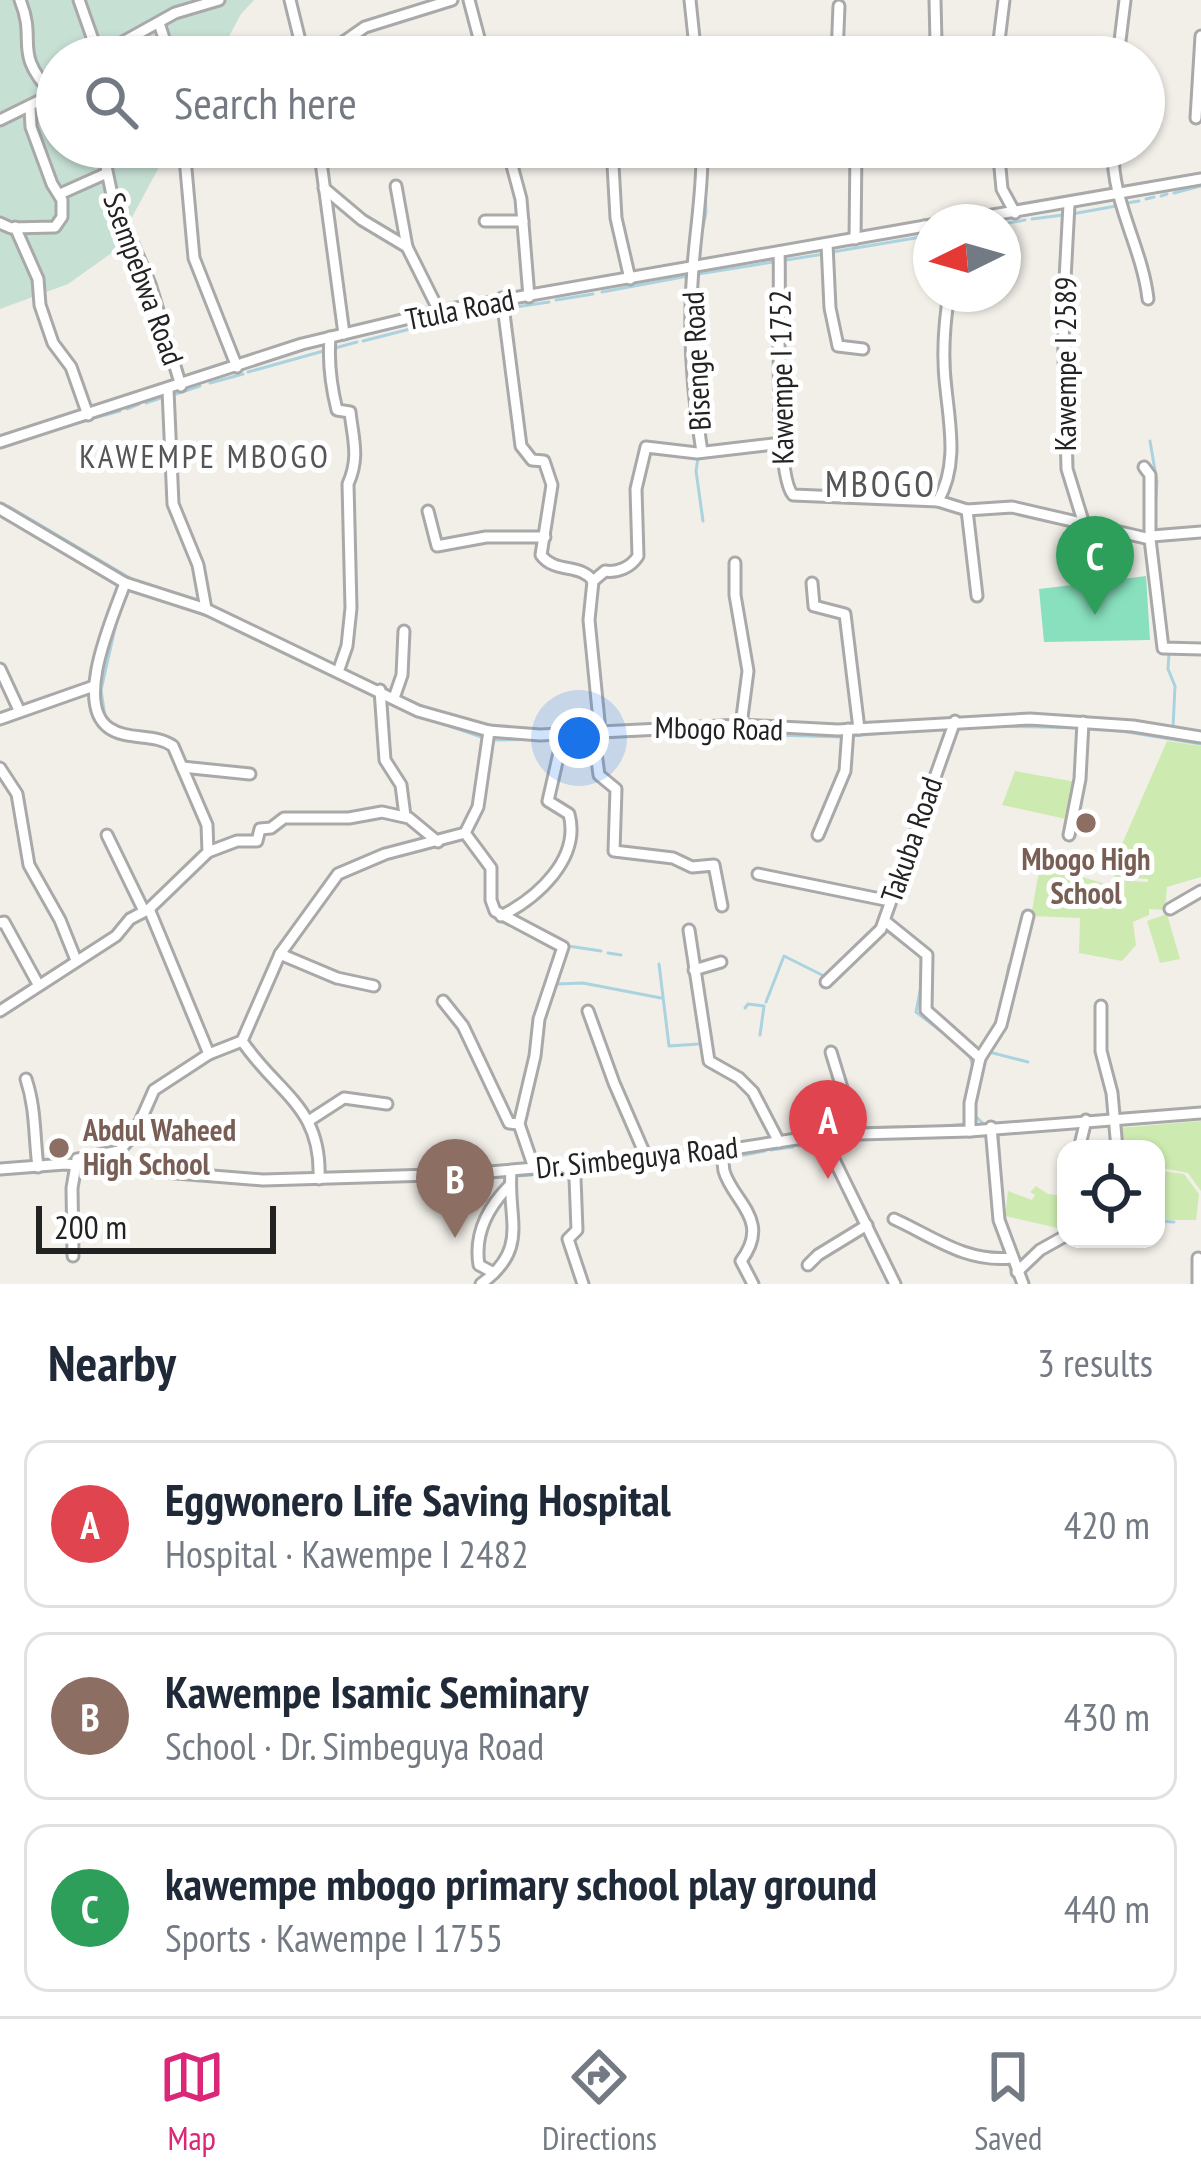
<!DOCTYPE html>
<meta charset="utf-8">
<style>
body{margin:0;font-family:"PT Sans Narrow",sans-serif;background:#f6f6f7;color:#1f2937}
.controls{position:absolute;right:36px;bottom:36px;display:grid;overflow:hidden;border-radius:24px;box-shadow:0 3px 9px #0004}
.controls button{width:108px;height:108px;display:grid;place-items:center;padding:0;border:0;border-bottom:3px solid #e0e1e3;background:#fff;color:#1f2937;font:60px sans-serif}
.compass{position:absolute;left:913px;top:204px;width:108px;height:108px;border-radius:50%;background:#fff;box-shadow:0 3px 9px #0004;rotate:265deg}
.scale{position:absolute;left:36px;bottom:30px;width:240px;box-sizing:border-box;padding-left:12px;border:6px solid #222;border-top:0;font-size:33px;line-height:42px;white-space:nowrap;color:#222;-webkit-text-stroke:9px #fff;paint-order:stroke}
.you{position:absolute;left:579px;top:738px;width:42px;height:42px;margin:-30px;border:9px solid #fff;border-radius:50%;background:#1a73e8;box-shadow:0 0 0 18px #1a73e833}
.badge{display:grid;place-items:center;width:78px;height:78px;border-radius:50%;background:#db2777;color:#fff;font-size:39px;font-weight:700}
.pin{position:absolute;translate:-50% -99px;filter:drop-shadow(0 3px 6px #0008)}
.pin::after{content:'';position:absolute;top:63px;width:42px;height:36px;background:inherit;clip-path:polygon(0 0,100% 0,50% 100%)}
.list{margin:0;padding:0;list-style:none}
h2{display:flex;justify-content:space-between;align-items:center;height:156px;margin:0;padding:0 48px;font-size:51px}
h2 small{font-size:39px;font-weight:400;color:#747a83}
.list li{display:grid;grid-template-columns:78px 1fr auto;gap:36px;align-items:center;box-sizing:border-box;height:168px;margin:0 24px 24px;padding:0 24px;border:3px solid #e0e1e3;border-radius:24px}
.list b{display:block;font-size:45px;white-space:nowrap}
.list p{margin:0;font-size:39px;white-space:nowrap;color:#747a83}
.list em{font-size:39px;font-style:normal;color:#747a83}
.icon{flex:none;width:66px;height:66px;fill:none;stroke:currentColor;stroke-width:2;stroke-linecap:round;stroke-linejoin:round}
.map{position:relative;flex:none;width:1201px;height:1284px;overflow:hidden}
.search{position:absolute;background:#fff;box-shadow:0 3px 9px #0004;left:36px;right:36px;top:36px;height:132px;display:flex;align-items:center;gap:30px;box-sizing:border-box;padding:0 42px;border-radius:66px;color:#747a83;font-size:45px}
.sheet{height:732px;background:#fff}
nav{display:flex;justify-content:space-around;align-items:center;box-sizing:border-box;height:168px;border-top:3px solid #e0e1e3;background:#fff;font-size:33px;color:#747a83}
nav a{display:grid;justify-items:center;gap:6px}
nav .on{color:#db2777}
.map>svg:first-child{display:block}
</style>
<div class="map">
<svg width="1201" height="1284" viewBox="0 0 1201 1284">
<rect width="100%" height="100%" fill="#f2efe9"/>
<g fill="#cdebb0">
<path d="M 1167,741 L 1201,746 L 1201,877 L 1167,887 L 1165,910 L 1149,909 L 1149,915 L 1133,922 L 1136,945 L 1122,961 L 1079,953 L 1080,918 L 1031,916 L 1040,865 L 1113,886 L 1114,880 L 1148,882 L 1148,879 L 1114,877 L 1122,844 Z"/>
<path d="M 1015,771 L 1076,782 L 1066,819 L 1002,805 Z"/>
<path d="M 1167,914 L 1180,959 L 1160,963 L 1147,921 Z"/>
<path d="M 1201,1121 L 1201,1191 L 1188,1173 L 1156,1167 L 1156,1149 L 1121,1149 L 1118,1128 Z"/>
<path d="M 1156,1170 L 1184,1174 L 1199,1194 L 1196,1220 L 1156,1220 Z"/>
<path d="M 1036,1186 L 1048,1194 L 1064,1196 L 1062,1229 L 1005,1216 L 1008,1191 L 1032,1200 L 1035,1195 L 1030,1192 Z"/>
</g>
<path fill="#c6e0d4" d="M 0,0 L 254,0 L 241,14 L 218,57 L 57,57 L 57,147 L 170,147 L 113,252 L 68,284 L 0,309 Z"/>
<path fill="#88e0be" d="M 1146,576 L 1150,640 L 1044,642 L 1039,589 Z"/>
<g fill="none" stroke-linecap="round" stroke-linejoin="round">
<g stroke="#aad3df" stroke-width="3">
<path d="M 695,11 L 701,55"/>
<path d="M 706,175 L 706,149"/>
<path d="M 1174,193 L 1201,186"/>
<path d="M 1161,196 L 1167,194"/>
<path d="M 1146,199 L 1154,197"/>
<path d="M 1127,203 L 1139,201"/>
<path d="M 1072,214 L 1116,206"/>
<path d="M 1032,219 L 1063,215"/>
<path d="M 1003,224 L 1025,220"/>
<path d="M 700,241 L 706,213 L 705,185"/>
<path d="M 832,252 L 921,237"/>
<path d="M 698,274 L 824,254"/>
<path d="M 602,292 L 688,276"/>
<path d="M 556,300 L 593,294"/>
<path d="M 696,302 L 696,359"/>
<path d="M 509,308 L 549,302"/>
<path d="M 448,320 L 499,310"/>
<path d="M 363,341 L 430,324"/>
<path d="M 335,348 L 357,342"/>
<path d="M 248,372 L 327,350"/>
<path d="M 210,383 L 243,374"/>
<path d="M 170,396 L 200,386"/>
<path d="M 1069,396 L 1071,446"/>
<path d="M 146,403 L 161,398"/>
<path d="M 127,409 L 139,404"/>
<path d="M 94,418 L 120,411"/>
<path d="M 57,429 L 88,420"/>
<path d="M 1150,441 L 1157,482 L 1155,511"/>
<path d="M 5,445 L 51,431"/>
<path d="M 698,458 L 696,471 L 703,521"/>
<path d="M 8,506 L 140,584"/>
<path d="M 1159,579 L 1162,599"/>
<path d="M 135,591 L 216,619"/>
<path d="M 233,617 L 338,668"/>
<path d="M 1169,654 L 1168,669 L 1175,686 L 1173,728"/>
<path d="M 385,690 L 431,710"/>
<path d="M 105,717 L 101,690 L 118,615"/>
<path d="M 1085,718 L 1105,720"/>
<path d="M 432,720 L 490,740 L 556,739"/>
<path d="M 875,724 L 1003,716"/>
<path d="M 1154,724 L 1201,732"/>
<path d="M 995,726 L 1094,728"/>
<path d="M 570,729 L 590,728"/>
<path d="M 1109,729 L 1201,744"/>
<path d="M 544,730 L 560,729"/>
<path d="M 772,735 L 842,737"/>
<path d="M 852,736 L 914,730"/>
<path d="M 566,739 L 730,731 L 765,735"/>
<path d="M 316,896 L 332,875"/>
<path d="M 886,930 L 921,957"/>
<path d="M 568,946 L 601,951"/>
<path d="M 608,953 L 621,955"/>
<path d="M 659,964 L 669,1046 L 699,1044"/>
<path d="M 922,981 L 916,1012 L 941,1031"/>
<path d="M 557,984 L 583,983 L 661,998"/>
<path d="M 931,986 L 931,960"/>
<path d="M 1005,987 L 1009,965"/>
<path d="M 766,1002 L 784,956 L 828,978"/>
<path d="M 745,1008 L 748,1004 L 764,1006 L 760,1035"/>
<path d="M 989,1052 L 1028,1062"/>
<path d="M 968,1093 L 973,1068 L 970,1056"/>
<path d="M 758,1095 L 777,1128"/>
<path d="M 975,1116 L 985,1125 L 1110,1116"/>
<path d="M 905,1127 L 930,1127"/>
<path d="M 936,1127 L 964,1124 L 966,1111"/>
<path d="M 840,1128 L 900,1127"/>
<path d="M 833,1142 L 855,1139"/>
<path d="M 799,1146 L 809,1144"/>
<path d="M 771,1150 L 793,1147"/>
<path d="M 729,1158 L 765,1151"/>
<path d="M 44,1161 L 73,1158"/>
<path d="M 633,1166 L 635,1166"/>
<path d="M 640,1166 L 719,1161"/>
<path d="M 604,1168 L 629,1167"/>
<path d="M 578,1171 L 600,1169"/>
<path d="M 325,1173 L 342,1173"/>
<path d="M 350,1173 L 387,1171"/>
<path d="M 1000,1173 L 998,1133 L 1002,1133"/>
<path d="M 538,1175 L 572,1172"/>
<path d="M 516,1176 L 532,1175"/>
<path d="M 468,1178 L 505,1177"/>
<path d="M 1156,1221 L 1174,1222"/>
<path d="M 996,1224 L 1005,1255"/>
<path d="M 1009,1264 L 1018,1284"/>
</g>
<g stroke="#a9a9a9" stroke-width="15">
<g id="minor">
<path d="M 20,0 C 38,44 11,50 53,95"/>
<path d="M 79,0 L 98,54"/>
<path d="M 290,0 L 304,57"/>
<path d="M 469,0 L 484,57"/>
<path d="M 690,0 L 696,57"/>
<path d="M 935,0 L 936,42"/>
<path d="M 159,23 L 170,57"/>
<path d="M 96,57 L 175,13 L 219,0"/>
<path d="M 322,57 L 365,27 L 452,0"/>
<path d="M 826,57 L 837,55 L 839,6"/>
<path d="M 997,57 L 1004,0"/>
<path d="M 1118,57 L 1125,0"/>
<path d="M 1196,118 L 1201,36"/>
<path d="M 0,120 L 57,92"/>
<path d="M 102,147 L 112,195 L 150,284 L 181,386"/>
<path d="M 184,147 L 194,258 L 237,367"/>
<path d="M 319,147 L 344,334"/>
<path d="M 507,147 L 521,199 L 529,297"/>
<path d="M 612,147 L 616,218 L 630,279"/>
<path d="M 702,147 C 703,188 696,226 693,267 C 688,328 692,392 702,452"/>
<path d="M 998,147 L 1002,189 L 1015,213"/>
<path d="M 1113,147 C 1111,202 1142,246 1148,299"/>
<path d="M 185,159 L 222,147"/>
<path d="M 396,186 L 407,247"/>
<path d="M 324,188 L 362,220 L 407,247 L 439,311"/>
<path d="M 60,194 L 107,173"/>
<path d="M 1069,204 L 1063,317 L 1067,469 L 1083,521"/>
<path d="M 485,221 L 523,221"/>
<path d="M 952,222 L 1201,179"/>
<path d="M 0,223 L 11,228 L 55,227 L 62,217 L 62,200 L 52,184 L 31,127 L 30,108"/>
<path d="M 924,226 L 931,285"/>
<path d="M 15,227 L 38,279 L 40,305 L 53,343 L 71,367 L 88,415"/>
<path d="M 855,239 L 856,147"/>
<path d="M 827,244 L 830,308 L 838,346 L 863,349"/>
<path d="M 779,252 C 781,294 773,473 793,495 L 938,501 L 967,510 L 1012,507 L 1150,539"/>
<path d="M 502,298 L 521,446 L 532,460 L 544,461 L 552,485 L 541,555 C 555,574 581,563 593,581"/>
<path d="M 330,337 C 328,362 331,386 337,410 L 350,412 C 353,439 360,457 348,484 L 351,608 L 347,646 L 338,672"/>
<path d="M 168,390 L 173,504 L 198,565 L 206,609"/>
<path d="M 0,442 L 302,344 L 439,311 L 931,225"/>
<path d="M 1144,467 L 1150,475 L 1150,539 L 1163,648 L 1201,649"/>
<path d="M 938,501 C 958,466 950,427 946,389 C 942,358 944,325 949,294"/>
<path d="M 0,509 L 125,583 L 206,609 L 418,711 L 489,731 L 540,735 L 741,725 L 838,730 L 1030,719 L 1133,726 L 1201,737"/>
<path d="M 967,510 L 977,596"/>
<path d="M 428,511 L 437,546 L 486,537 L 545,537"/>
<path d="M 1152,536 L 1201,532"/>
<path d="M 735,563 L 735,595 L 748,671 L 741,725"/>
<path d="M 593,581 L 605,571 C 618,573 631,567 638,556 L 636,489 L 646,447 L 697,453 L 782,443"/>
<path d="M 593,581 L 589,620 L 600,731"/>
<path d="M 812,583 L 814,606 L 845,614 L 859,729"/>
<path d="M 0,669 L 19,710"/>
<path d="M 380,690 L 385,760 L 401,785 L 405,816"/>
<path d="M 394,698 L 402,675 L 404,631"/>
<path d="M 0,719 L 94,686"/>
<path d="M 593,730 L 599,775 L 616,789 L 614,851 L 673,858 L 692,867 L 714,865 L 722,906"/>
<path d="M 182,767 L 250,774"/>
<path d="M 0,768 L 17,794 L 29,865 L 60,920 L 76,960"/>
<path d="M 465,833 L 491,868 L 491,900 L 495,911 L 563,947 L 539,1019 L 535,1056 L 519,1124 L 534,1168"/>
<path d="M 107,835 L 143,909"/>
<path d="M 818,835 L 845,771 L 848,729"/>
<path d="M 1069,835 L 1080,779 L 1083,722"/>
<path d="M 208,852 L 237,841 L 257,841 L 260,829 L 271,828 L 284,818 L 349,818 L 382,812 L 409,818 L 438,842"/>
<path d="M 758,874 L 890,901"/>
<path d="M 149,909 L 209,1054 L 242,1041"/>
<path d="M 1170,909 L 1201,891"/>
<path d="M 501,916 C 537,898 581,859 569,814 L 548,801 L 564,731"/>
<path d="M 885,921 L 927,955 L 926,1010 L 980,1058 L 970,1103 L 970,1131"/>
<path d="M 0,923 L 4,922 L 38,984"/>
<path d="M 689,930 L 709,1061 L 739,1078 L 753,1092 L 779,1142"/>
<path d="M 280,954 L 337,978 L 374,986"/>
<path d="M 694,970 L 721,962"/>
<path d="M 826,982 L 881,929 L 955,721"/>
<path d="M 443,1001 L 463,1026 L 509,1123 L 519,1124"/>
<path d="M 1101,1006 L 1101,1051 L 1112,1093 L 1117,1149"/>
<path d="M 0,1011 L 116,936 L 130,919 L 149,909 L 208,852 L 207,825 L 173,746 C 155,733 128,741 109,728 C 73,703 114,615 125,583"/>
<path d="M 588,1011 L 614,1083 L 647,1159"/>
<path d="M 242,1041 L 280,954 L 338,874 L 385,854 L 465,833 L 478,807 L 489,731"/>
<path d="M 242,1041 C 279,1095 322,1107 319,1179"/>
<path d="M 831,1052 L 842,1088 L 835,1136"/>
<path d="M 980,1058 L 1001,1025 L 1028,916"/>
<path d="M 26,1079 C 36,1109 34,1136 38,1167"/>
<path d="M 310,1120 L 344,1098 L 387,1104"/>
<path d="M 991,1127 L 999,1220 L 1023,1284"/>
<path d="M 822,1135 L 895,1284"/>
<path d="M 1079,1149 L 1086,1120"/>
<path d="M 722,1152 C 723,1158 723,1165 724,1171 C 733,1202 772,1220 741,1261 L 753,1284"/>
<path d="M 571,1165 L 575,1178 L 577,1230 L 568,1239 L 583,1284"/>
<path d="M 0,1169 L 65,1164 L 263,1180 L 465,1174 L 701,1154 L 822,1135 L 970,1131 L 1201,1113"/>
<path d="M 894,1219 C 932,1236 966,1263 1011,1258"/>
<path d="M 73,1256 L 72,1188 L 77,1159 L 119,1151 L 135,1133 L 154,1090 L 209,1054"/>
<path d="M 808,1265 L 818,1255 L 867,1225"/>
<path d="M 1017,1272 L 1040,1250 L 1065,1236"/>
<path d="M 494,1273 L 479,1265 C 474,1234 488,1207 510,1185"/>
<path d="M 481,1284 C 530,1248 507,1220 511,1171"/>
<path d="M 1198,1284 L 1198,1258"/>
</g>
</g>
<use href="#minor" stroke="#fff" stroke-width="9"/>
</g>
<g fill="#8d6e63" stroke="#fff" stroke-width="4.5">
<circle cx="1086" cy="823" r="12"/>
<circle cx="59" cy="1148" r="12"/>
</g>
<g text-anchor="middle" stroke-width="10" stroke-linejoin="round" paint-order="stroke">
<g font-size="30" fill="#222" stroke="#fff">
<text transform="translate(143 279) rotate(70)" y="10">Ssempebwa Road</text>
<text transform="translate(460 310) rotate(-11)" y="10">Ttula Road</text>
<text transform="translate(697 361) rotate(-93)" y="10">Bisenge Road</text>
<text transform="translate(1066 364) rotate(-90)" y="10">Kawempe I 2589</text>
<text transform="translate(782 377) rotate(-91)" y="10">Kawempe I 1752</text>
<text transform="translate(719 729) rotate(1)" y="10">Mbogo Road</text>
<text transform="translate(912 840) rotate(-71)" y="10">Takuba Road</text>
<text transform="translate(637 1158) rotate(-6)" y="10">Dr. Simbeguya Road</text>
</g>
<g font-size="30" font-weight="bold" fill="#785e54" stroke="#fff">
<text x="1086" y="870">Mbogo High<tspan x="1086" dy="34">School</tspan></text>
<text x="83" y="1141" text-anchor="start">Abdul Waheed<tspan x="83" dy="34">High School</tspan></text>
</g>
<g font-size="33" letter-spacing="3" fill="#555" stroke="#fff">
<text x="205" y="468">KAWEMPE MBOGO</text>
</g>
<g font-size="36" letter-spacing="3" fill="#555" stroke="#fff">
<text x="881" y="497">MBOGO</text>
</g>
</g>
</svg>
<div class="controls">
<button><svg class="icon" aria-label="locate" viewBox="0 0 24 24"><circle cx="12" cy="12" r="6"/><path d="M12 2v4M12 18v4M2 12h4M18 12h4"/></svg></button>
</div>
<svg class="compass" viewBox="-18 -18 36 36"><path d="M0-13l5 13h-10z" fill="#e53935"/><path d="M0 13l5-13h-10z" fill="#747a83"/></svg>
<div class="scale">200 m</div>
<div class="you"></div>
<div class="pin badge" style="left:828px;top:1179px;background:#e0444e">A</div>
<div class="pin badge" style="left:455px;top:1238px;background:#8d6e63">B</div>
<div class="pin badge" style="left:1095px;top:615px;background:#2e9e5b">C</div>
<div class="search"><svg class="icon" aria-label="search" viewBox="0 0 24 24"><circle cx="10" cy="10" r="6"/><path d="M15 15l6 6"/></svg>Search here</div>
</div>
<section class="sheet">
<h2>Nearby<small>3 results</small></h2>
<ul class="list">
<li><span class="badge" style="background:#e0444e">A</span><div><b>Eggwonero Life Saving Hospital</b><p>Hospital · Kawempe I 2482</p></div><em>420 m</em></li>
<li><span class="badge" style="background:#8d6e63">B</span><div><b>Kawempe Isamic Seminary</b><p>School · Dr. Simbeguya Road</p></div><em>430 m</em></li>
<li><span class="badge" style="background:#2e9e5b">C</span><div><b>kawempe mbogo primary school play ground</b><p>Sports · Kawempe I 1755</p></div><em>440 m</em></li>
</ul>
</section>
<nav>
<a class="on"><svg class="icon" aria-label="map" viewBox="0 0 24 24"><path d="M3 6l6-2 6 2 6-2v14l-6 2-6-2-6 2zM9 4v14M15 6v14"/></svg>Map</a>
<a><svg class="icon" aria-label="directions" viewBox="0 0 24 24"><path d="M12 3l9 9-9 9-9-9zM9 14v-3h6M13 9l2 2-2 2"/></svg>Directions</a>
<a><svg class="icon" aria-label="saved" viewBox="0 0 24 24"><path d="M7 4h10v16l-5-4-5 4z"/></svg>Saved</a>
</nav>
